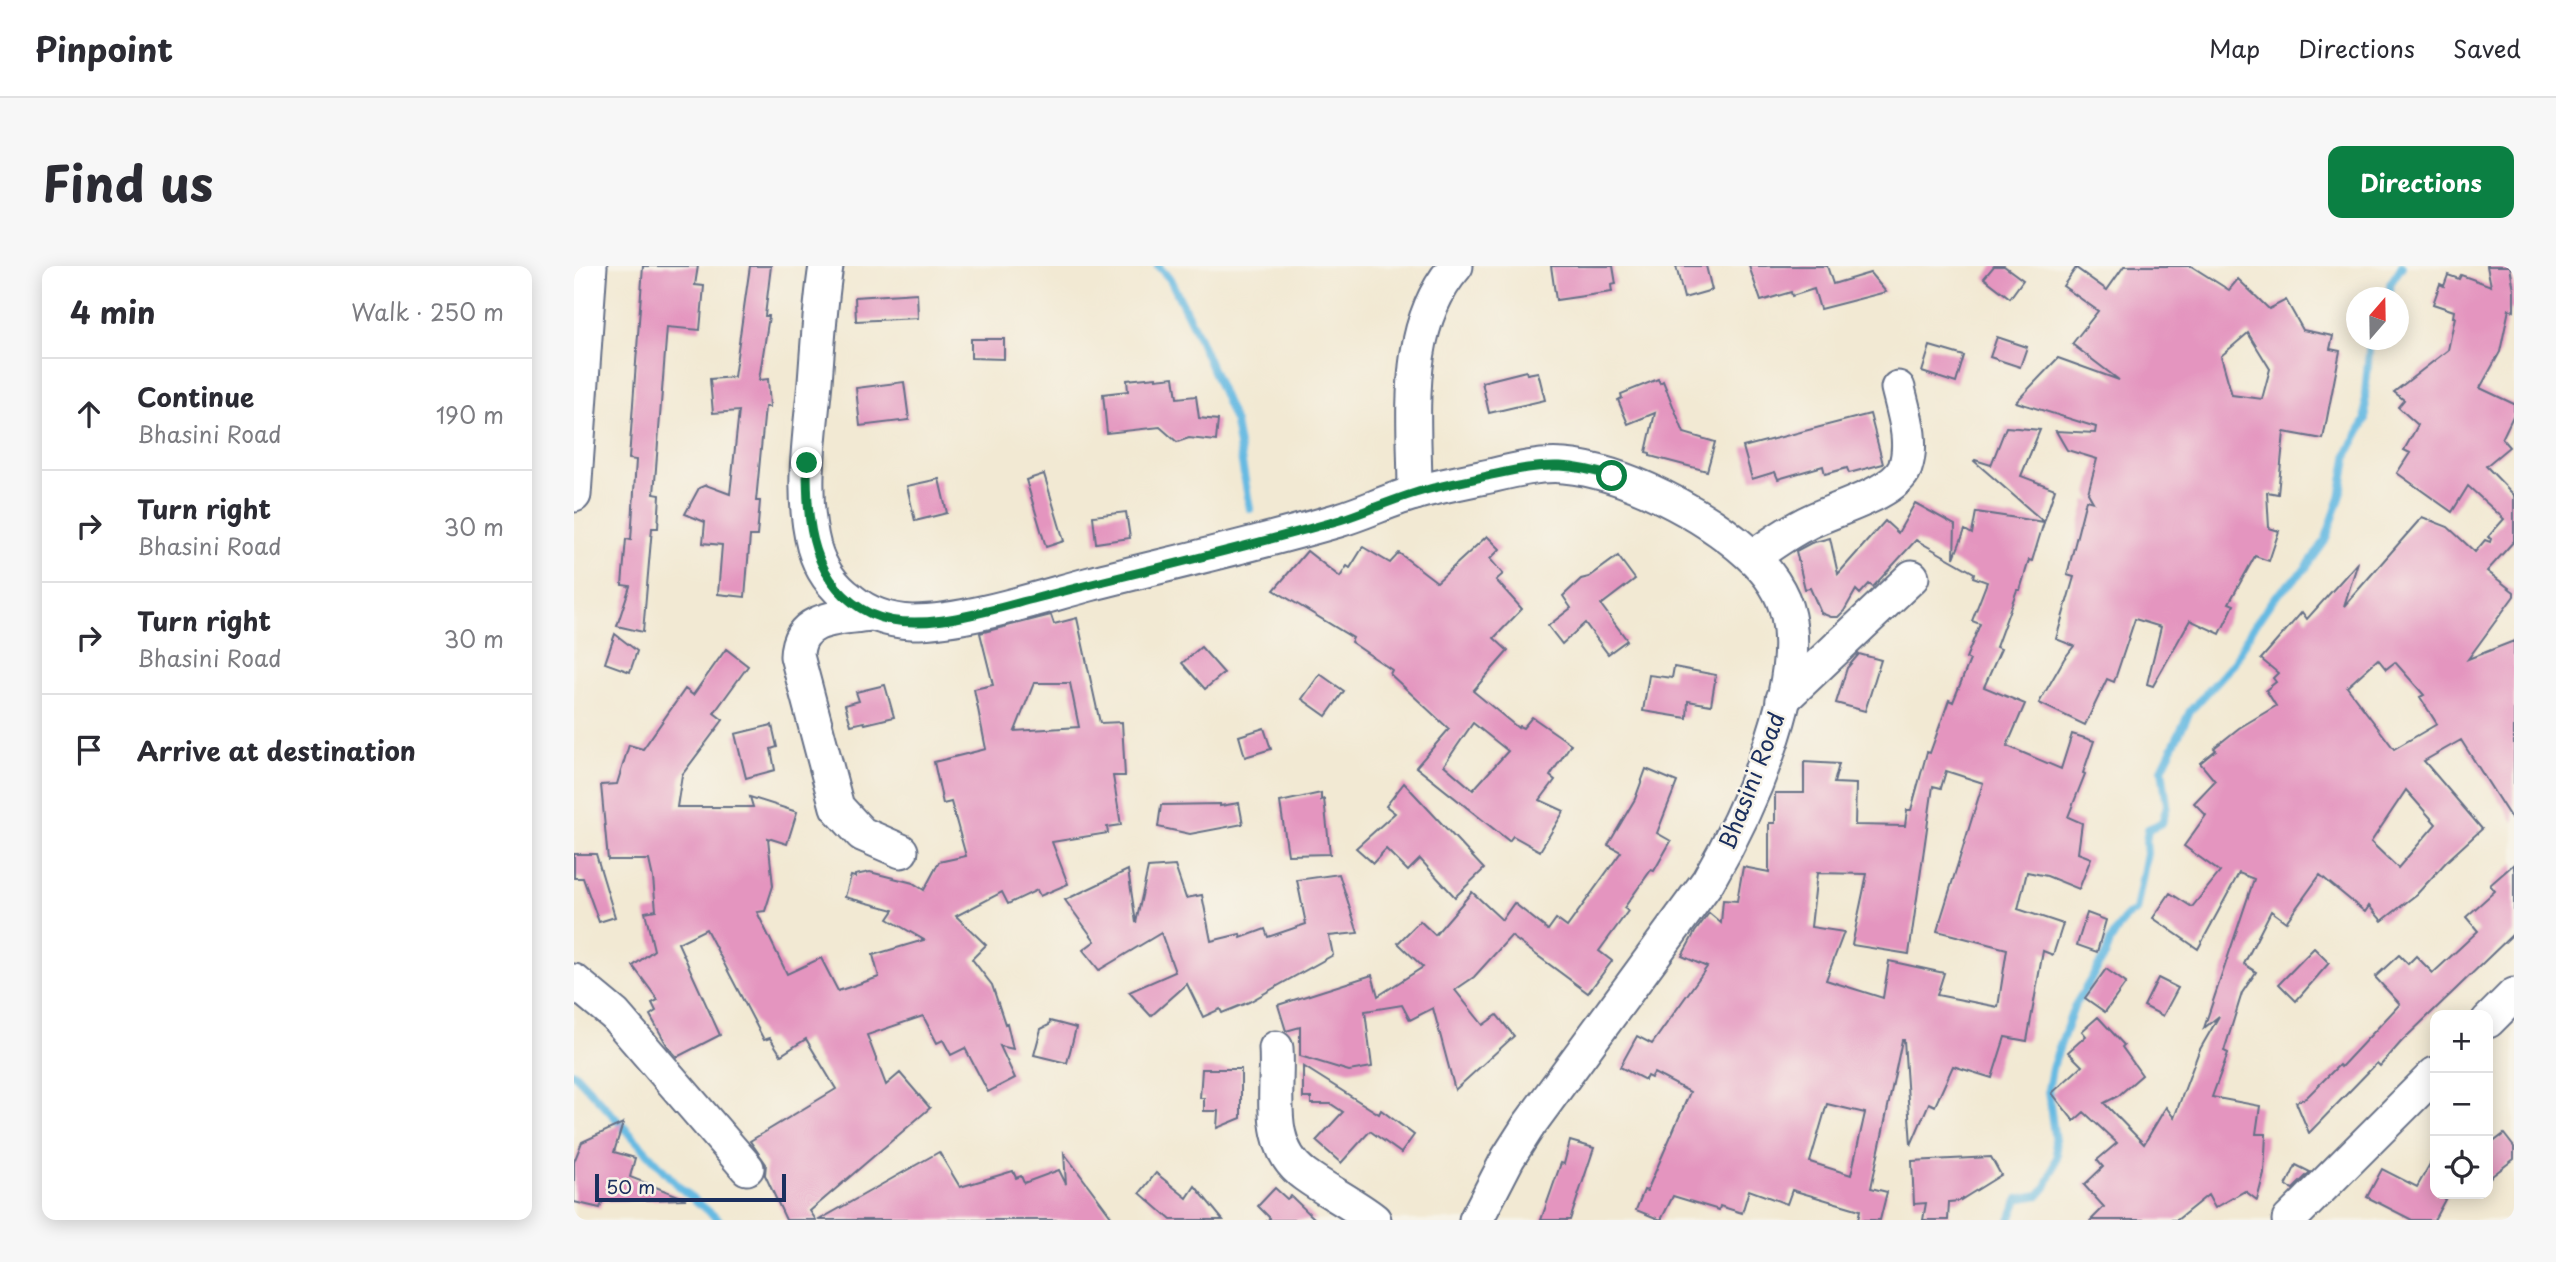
<!DOCTYPE html>
<meta charset="utf-8">
<style>
body{margin:0;font-family:"Playpen Sans",sans-serif;background:#f7f7f7;color:#2b2b33}
.controls{position:absolute;right:21px;bottom:21px;display:grid;overflow:hidden;border-radius:14px;box-shadow:0 4px 18px #0003}
.controls button{width:63px;height:63px;display:grid;place-items:center;padding:0;border:0;border-bottom:2px solid #e1e1e2;background:#fff;color:#2b2b33;font:35px sans-serif}
.compass{position:absolute;left:1772px;top:21px;width:63px;height:63px;border-radius:50%;background:#fff;box-shadow:0 4px 18px #0003;rotate:20deg}
.scale{position:absolute;left:21px;bottom:18px;width:191px;box-sizing:border-box;padding-left:7px;border:4px solid #1b2f5e;border-top:0;font-size:19px;line-height:24px;white-space:nowrap;color:#1b2f5e;-webkit-text-stroke:5px #f7f3e8;paint-order:stroke}
.stop{position:absolute;width:21px;height:21px;margin:-16px;border:5px solid #0b8043;border-radius:50%;background:#fff}
.stop.end{background:#0b8043;border-color:#fff;box-shadow:0 2px 7px #0008}
.list{margin:0;padding:0;list-style:none}
h2{display:flex;justify-content:space-between;align-items:center;height:91px;margin:0;padding:0 28px;font-size:30px}
h2 small{font-size:23px;font-weight:400;color:#7c7c81}
.list li{display:grid;grid-template-columns:46px 1fr auto;gap:21px;align-items:center;box-sizing:border-box;height:112px;padding:0 28px;border-top:2px solid #e1e1e2}
.list b{display:block;font-size:26px;white-space:nowrap}
.list p{margin:0;font-size:23px;white-space:nowrap;color:#7c7c81}
.list em{font-size:23px;font-style:normal;color:#7c7c81}
.icon{flex:none;width:38px;height:38px;fill:none;stroke:currentColor;stroke-width:2;stroke-linecap:round;stroke-linejoin:round}
.map{position:relative;flex:none;width:1940px;height:954px;overflow:hidden;border-radius:14px}
header{display:flex;align-items:center;gap:42px;box-sizing:border-box;height:98px;padding:0 35px;background:#fff;border-bottom:2px solid #e1e1e2}
header strong{font-size:33px}
nav{display:flex;gap:38px;margin-inline-start:auto;font-size:24px}
.intro{display:flex;align-items:center;justify-content:space-between;box-sizing:border-box;height:168px;padding:0 42px}
h1{margin:0;font-size:49px}
.button{padding:18px 32px;border-radius:14px;background:#0b8043;color:#fff;font-size:24px;font-weight:700}
main{display:flex;gap:42px;padding:0 42px}
aside{flex:1;background:#fff;border-radius:14px;box-shadow:0 4px 18px #0003}
.map>svg:first-child{display:block}
</style>
<header>
<strong>Pinpoint</strong>
<nav><a>Map</a><a>Directions</a><a>Saved</a></nav>
</header>
<div class="intro"><h1>Find us</h1><a class="button">Directions</a></div>
<main>
<aside>
<h2>4 min<small>Walk · 250 m</small></h2>
<ul class="list">
<li><svg class="icon" aria-label="ahead" viewBox="0 0 24 24"><path d="M12 20V5M6 11l6-6 6 6"/></svg><div><b>Continue</b><p>Bhasini Road</p></div><em>190 m</em></li>
<li><svg class="icon" aria-label="right" viewBox="0 0 24 24"><path d="M7 20v-9h11M14 6l5 5-5 5"/></svg><div><b>Turn right</b><p>Bhasini Road</p></div><em>30 m</em></li>
<li><svg class="icon" aria-label="right" viewBox="0 0 24 24"><path d="M7 20v-9h11M14 6l5 5-5 5"/></svg><div><b>Turn right</b><p>Bhasini Road</p></div><em>30 m</em></li>
<li><svg class="icon" aria-label="arrive" viewBox="0 0 24 24"><path d="M6 21V4h12l-3 4 3 4H6"/></svg><div><b>Arrive at destination</b></div></li>
</ul>
</aside>
<div class="map">
<svg width="1940" height="954" viewBox="0 0 1940 954">
<rect width="100%" height="100%" fill="#f7f3e8"/>
<filter id="ink" filterUnits="userSpaceOnUse"><feTurbulence type="fractalNoise" baseFrequency=".0143" numOctaves="2"/><feDisplacementMap in="SourceGraphic" scale="14" xChannelSelector="R" yChannelSelector="G"/><feConvolveMatrix kernelMatrix="1 2 1 2 8 2 1 2 1" color-interpolation-filters="sRGB"/></filter>
<filter id="wash" filterUnits="userSpaceOnUse"><feTurbulence type="fractalNoise" baseFrequency=".00686" numOctaves="4" result="noise"/><feDisplacementMap in="SourceGraphic" scale="28" xChannelSelector="R" yChannelSelector="G"/><feGaussianBlur stdDeviation="1.57" result="paint"/><feColorMatrix in="noise" values="0 0 0 0 0 0 0 0 0 0 0 0 0 0 0 0 0 1.4 0 .05"/><feComposite in="paint" operator="in"/></filter>
<g filter="url(#wash)">
<rect width="100%" height="100%" fill="#f2e9d3"/>
<g fill="none" stroke-linecap="round" stroke-linejoin="round">
<g stroke="#66bae2" stroke-width="8">
<path d="M 584,0 L 596,13 L 624,70 L 661,157 L 676,243"/>
<path d="M 1816,32 L 1816,18 L 1828,0"/>
<path d="M 0,807 L 104,920 L 145,954"/>
<path d="M 1436,954 L 1444,933 L 1465,929 L 1472,921 L 1479,904 L 1483,890 L 1474,824 L 1478,802 L 1500,741 L 1532,688 L 1536,676 L 1551,651 L 1562,645 L 1573,587 L 1572,576 L 1574,563 L 1588,557 L 1593,539 L 1588,503 L 1616,445 L 1660,397 L 1676,366 L 1699,333 L 1731,303 L 1751,275 L 1766,232 L 1774,187 L 1792,153 L 1791,129 L 1796,74"/>
</g>
</g>
<g id="blocks">
<g fill="#e495bf" fill-rule="evenodd">
<path d="M 69,0 L 124,0 L 121,19 L 130,20 L 126,64 L 93,61 L 80,228 L 86,229 L 84,262 L 78,262 L 69,366 L 43,360 L 56,320 L 48,319 L 52,273 L 57,274 L 62,194 L 55,193 Z"/>
<path d="M 176,0 L 197,0 L 191,50 L 195,50 L 185,114 L 194,113 L 196,141 L 191,141 L 182,235 L 186,235 L 183,270 L 176,270 L 171,331 L 144,328 L 148,279 L 129,277 L 131,256 L 111,248 L 125,222 L 132,219 L 156,228 L 165,145 L 139,147 L 136,113 L 160,111 Z"/>
<path d="M 977,0 L 1039,0 L 1042,18 L 1037,19 L 1038,26 L 982,34 Z"/>
<path d="M 1102,0 L 1132,0 L 1138,24 L 1110,32 Z"/>
<path d="M 1175,0 L 1253,0 L 1259,18 L 1296,7 L 1312,26 L 1246,43 L 1240,23 L 1218,30 L 1217,26 L 1187,35 Z"/>
<path d="M 1420,0 L 1430,0 L 1449,14 L 1436,32 L 1410,12 Z"/>
<path d="M 1550,0 L 1617,0 L 1655,24 L 1664,13 L 1695,43 L 1712,34 L 1729,64 L 1759,70 L 1756,83 L 1766,85 L 1749,173 L 1710,166 L 1704,228 L 1693,226 L 1695,262 L 1705,265 L 1695,295 L 1681,290 L 1655,337 L 1660,339 L 1646,368 L 1616,354 L 1579,420 L 1573,418 L 1587,361 L 1561,353 L 1540,416 L 1533,413 L 1511,459 L 1465,437 L 1490,393 L 1500,380 L 1482,373 L 1500,311 L 1493,309 L 1512,234 L 1519,236 L 1514,227 L 1523,193 L 1493,184 L 1482,165 L 1521,167 L 1522,161 L 1442,136 L 1484,92 L 1545,114 L 1498,78 L 1524,45 L 1489,20 L 1502,2 L 1533,24 ZM 1674,67 L 1696,103 L 1688,133 L 1658,129 L 1647,90 Z"/>
<path d="M 1913,0 L 1936,0 L 1940,24 L 1940,45 L 1935,43 L 1926,86 L 1906,122 L 1940,138 L 1940,148 L 1928,173 L 1935,181 L 1912,200 L 1940,229 L 1940,275 L 1913,305 L 1940,326 L 1940,330 L 1894,393 L 1940,375 L 1940,557 L 1887,474 L 1850,495 L 1908,563 L 1873,595 L 1843,628 L 1808,655 L 1795,640 L 1791,646 L 1746,609 L 1712,656 L 1697,645 L 1670,698 L 1682,706 L 1668,727 L 1650,785 L 1654,787 L 1638,831 L 1686,840 L 1682,868 L 1692,868 L 1690,907 L 1683,934 L 1671,925 L 1641,942 L 1634,929 L 1603,954 L 1517,954 L 1530,941 L 1510,919 L 1529,901 L 1523,894 L 1543,877 L 1510,846 L 1500,855 L 1478,827 L 1508,800 L 1494,786 L 1512,770 L 1508,765 L 1524,751 L 1550,779 L 1548,781 L 1568,809 L 1544,830 L 1530,837 L 1570,878 L 1592,841 L 1600,852 L 1625,785 L 1645,750 L 1630,762 L 1680,613 L 1665,607 L 1624,683 L 1579,652 L 1596,627 L 1618,641 L 1646,606 L 1610,580 L 1632,549 L 1620,537 L 1641,515 L 1626,497 L 1642,484 L 1640,482 L 1665,462 L 1702,440 L 1692,424 L 1702,416 L 1699,412 L 1704,407 L 1687,393 L 1728,346 L 1733,353 L 1784,296 L 1770,340 L 1848,251 L 1874,261 L 1901,286 L 1911,274 L 1916,276 L 1917,273 L 1914,271 L 1930,253 L 1894,220 L 1878,246 L 1823,207 L 1836,187 L 1830,184 L 1844,159 L 1824,141 L 1830,134 L 1820,126 L 1874,84 L 1881,51 L 1879,51 L 1880,45 L 1859,38 L 1866,18 L 1870,20 L 1874,9 L 1885,13 L 1887,9 L 1917,20 ZM 1804,393 L 1812,403 L 1821,396 L 1850,429 L 1846,431 L 1863,458 L 1820,483 L 1773,421 ZM 1832,524 L 1862,558 L 1824,602 L 1797,576 Z"/>
<path d="M 343,27 L 344,52 L 282,55 L 281,31 Z"/>
<path d="M 1423,71 L 1453,81 L 1446,101 L 1416,91 Z"/>
<path d="M 397,73 L 430,73 L 430,93 L 397,92 Z"/>
<path d="M 1356,80 L 1390,90 L 1382,117 L 1348,106 Z"/>
<path d="M 952,105 L 953,108 L 964,106 L 971,134 L 915,147 L 908,116 Z"/>
<path d="M 582,111 L 582,113 L 600,111 L 603,132 L 622,130 L 625,152 L 644,154 L 642,175 L 615,172 L 603,176 L 586,161 L 533,167 L 529,128 L 554,125 L 553,114 Z"/>
<path d="M 1084,113 L 1086,117 L 1089,115 L 1110,167 L 1141,176 L 1133,205 L 1076,190 L 1076,187 L 1072,186 L 1081,147 L 1054,158 L 1044,134 L 1048,132 L 1047,128 Z"/>
<path d="M 330,116 L 335,154 L 286,160 L 282,122 Z"/>
<path d="M 1296,148 L 1309,198 L 1275,207 L 1273,202 L 1251,208 L 1249,200 L 1204,213 L 1201,206 L 1178,213 L 1169,181 Z"/>
<path d="M 1432,161 L 1466,164 L 1447,210 L 1481,223 L 1470,256 L 1400,195 L 1401,194 L 1417,199 Z"/>
<path d="M 470,208 L 490,275 L 472,281 L 452,214 Z"/>
<path d="M 365,213 L 373,247 L 341,255 L 333,220 Z"/>
<path d="M 1341,237 L 1381,259 L 1380,292 L 1391,264 L 1398,268 L 1402,246 L 1470,256 L 1458,295 L 1455,294 L 1446,324 L 1443,324 L 1422,381 L 1427,383 L 1410,421 L 1451,438 L 1433,480 L 1487,503 L 1498,468 L 1520,475 L 1509,507 L 1511,508 L 1494,551 L 1508,557 L 1504,587 L 1517,592 L 1505,623 L 1473,610 L 1453,606 L 1444,643 L 1489,658 L 1479,689 L 1469,685 L 1453,775 L 1431,771 L 1418,812 L 1379,800 L 1361,840 L 1355,837 L 1337,879 L 1330,774 L 1328,774 L 1297,922 L 1313,926 L 1306,954 L 1284,954 L 1286,944 L 1218,924 L 1213,938 L 1175,924 L 1168,947 L 1146,940 L 1145,944 L 1099,930 L 1087,954 L 1062,944 L 1070,924 L 1073,925 L 1116,826 L 1080,807 L 1077,812 L 1073,810 L 1071,814 L 1046,801 L 1063,770 L 1078,778 L 1133,701 L 1108,690 L 1121,666 L 1135,647 L 1147,657 L 1149,634 L 1163,635 L 1169,601 L 1195,606 L 1195,557 L 1201,557 L 1201,527 L 1230,527 L 1230,496 L 1265,498 L 1260,517 L 1282,518 L 1281,559 L 1331,560 L 1333,544 L 1337,544 L 1353,486 L 1356,487 L 1375,434 L 1379,436 L 1396,394 L 1392,392 L 1406,358 L 1398,355 L 1413,316 L 1399,311 L 1400,307 L 1342,274 L 1299,321 L 1295,318 L 1286,328 L 1282,324 L 1270,345 L 1264,351 L 1257,351 L 1247,347 L 1236,322 L 1231,323 L 1222,285 L 1237,277 L 1256,272 L 1264,308 L 1311,255 L 1324,267 ZM 1372,505 L 1409,517 L 1363,665 L 1433,683 L 1424,741 L 1363,729 L 1370,707 L 1315,695 L 1309,732 L 1252,714 L 1270,666 L 1237,661 L 1243,607 L 1293,608 L 1278,679 L 1335,688 L 1359,520 L 1367,522 ZM 1253,838 L 1291,847 L 1277,909 L 1236,896 Z"/>
<path d="M 552,246 L 556,272 L 522,277 L 519,250 Z"/>
<path d="M 913,270 L 926,283 L 916,293 L 929,308 L 922,314 L 948,343 L 920,372 L 934,385 L 899,425 L 944,462 L 945,460 L 949,462 L 958,451 L 997,478 L 976,510 L 981,514 L 966,534 L 990,545 L 966,585 L 939,570 L 935,575 L 842,501 L 875,463 L 816,408 L 818,404 L 777,376 L 779,372 L 700,324 L 733,285 L 766,311 L 773,300 L 776,302 L 789,281 L 816,297 L 825,287 L 863,316 ZM 899,457 L 934,485 L 899,524 L 870,499 Z"/>
<path d="M 1044,290 L 1061,313 L 1027,339 L 1053,374 L 1034,388 L 1011,357 L 988,378 L 974,360 L 997,342 L 989,330 L 1007,313 L 1015,311 Z"/>
<path d="M 477,349 L 480,358 L 503,352 L 526,457 L 548,456 L 551,510 L 539,510 L 547,559 L 533,561 L 534,567 L 478,576 L 494,618 L 466,630 L 463,624 L 434,638 L 428,626 L 382,650 L 412,679 L 398,693 L 418,719 L 431,758 L 433,757 L 439,783 L 426,780 L 441,812 L 414,826 L 391,782 L 377,789 L 369,774 L 363,777 L 349,750 L 293,769 L 312,819 L 326,807 L 356,842 L 236,945 L 242,954 L 212,954 L 191,909 L 192,898 L 176,875 L 262,823 L 232,773 L 207,789 L 196,772 L 190,774 L 132,663 L 104,677 L 146,769 L 103,791 L 94,781 L 76,749 L 82,745 L 78,737 L 84,734 L 59,700 L 80,684 L 71,646 L 82,644 L 79,612 L 75,594 L 34,594 L 27,519 L 43,518 L 55,479 L 69,483 L 111,423 L 119,429 L 152,383 L 174,400 L 140,447 L 149,454 L 108,509 L 103,541 L 179,541 L 176,531 L 223,546 L 213,578 L 194,572 L 199,620 L 191,645 L 183,646 L 213,708 L 247,692 L 264,725 L 305,711 L 299,689 L 350,674 L 314,653 L 320,644 L 271,631 L 277,610 L 281,611 L 281,609 L 296,606 L 339,617 L 350,624 L 365,596 L 392,590 L 377,536 L 369,538 L 360,496 L 412,483 L 400,423 L 419,419 L 406,367 ZM 460,417 L 496,417 L 505,461 L 441,465 Z"/>
<path d="M 41,368 L 63,385 L 56,406 L 31,397 Z"/>
<path d="M 627,381 L 650,407 L 631,423 L 608,397 Z"/>
<path d="M 1285,388 L 1307,394 L 1291,445 L 1262,437 L 1273,402 Z"/>
<path d="M 1100,401 L 1142,409 L 1137,439 L 1114,435 L 1113,452 L 1069,445 L 1075,409 L 1098,412 Z"/>
<path d="M 746,408 L 770,425 L 752,450 L 728,433 Z"/>
<path d="M 311,419 L 320,451 L 291,458 L 290,456 L 277,459 L 271,439 L 285,435 L 282,426 Z"/>
<path d="M 198,459 L 203,481 L 197,483 L 201,504 L 172,512 L 161,468 Z"/>
<path d="M 690,462 L 697,483 L 671,491 L 665,470 Z"/>
<path d="M 1072,503 L 1103,516 L 1083,567 L 1097,575 L 1080,605 L 1077,604 L 1050,642 L 1054,645 L 1025,685 L 1038,695 L 1014,727 L 937,670 L 900,711 L 881,724 L 909,759 L 923,749 L 940,770 L 881,824 L 859,742 L 836,754 L 828,739 L 791,745 L 798,801 L 775,805 L 726,790 L 726,761 L 712,765 L 704,739 L 798,709 L 804,730 L 849,701 L 824,677 L 846,655 L 861,669 L 898,626 L 928,654 L 940,637 L 974,664 L 982,653 L 993,661 L 1047,586 L 1034,579 L 1061,533 Z"/>
<path d="M 830,517 L 910,603 L 881,631 L 846,593 L 834,605 L 812,583 L 799,597 L 782,582 L 821,547 L 812,540 Z"/>
<path d="M 747,527 L 747,534 L 750,533 L 756,588 L 714,589 L 706,536 Z"/>
<path d="M 665,537 L 669,558 L 616,568 L 584,561 L 587,539 L 646,538 L 646,540 Z"/>
<path d="M 0,588 L 22,588 L 41,651 L 25,656 L 9,612 L 0,612 Z"/>
<path d="M 1940,598 L 1940,667 L 1828,775 L 1806,800 L 1803,797 L 1735,867 L 1722,836 L 1732,832 L 1765,799 L 1767,801 L 1826,738 L 1801,711 L 1825,689 L 1834,698 L 1842,690 L 1859,707 L 1904,665 L 1892,651 L 1921,625 L 1916,619 Z"/>
<path d="M 601,600 L 612,632 L 628,629 L 637,675 L 666,668 L 667,672 L 691,663 L 694,671 L 732,658 L 723,614 L 765,608 L 784,667 L 755,670 L 759,689 L 675,736 L 648,747 L 646,743 L 629,751 L 613,718 L 577,750 L 555,726 L 601,706 L 587,667 L 525,704 L 509,684 L 521,675 L 491,634 L 554,604 L 562,657 L 574,602 Z"/>
<path d="M 1513,647 L 1532,654 L 1523,686 L 1503,679 Z"/>
<path d="M 1740,682 L 1755,697 L 1722,735 L 1705,718 Z"/>
<path d="M 1532,703 L 1552,717 L 1531,746 L 1511,732 Z"/>
<path d="M 1584,712 L 1604,722 L 1589,750 L 1570,740 Z"/>
<path d="M 476,755 L 502,762 L 493,797 L 460,789 L 467,763 L 475,759 Z"/>
<path d="M 729,800 L 805,848 L 807,844 L 840,869 L 827,887 L 796,865 L 767,897 L 742,875 L 769,846 L 757,838 L 737,838 L 737,832 L 729,832 Z"/>
<path d="M 628,803 L 667,803 L 667,852 L 643,862 L 644,845 L 630,845 L 630,832 L 626,832 Z"/>
<path d="M 49,857 L 40,886 L 61,892 L 56,911 L 112,933 L 29,935 L 26,942 L 0,936 L 0,896 L 8,876 Z"/>
<path d="M 1930,868 L 1940,881 L 1940,893 L 1914,913 L 1914,880 Z"/>
<path d="M 996,875 L 1020,882 L 996,954 L 967,954 L 987,897 L 990,898 Z"/>
<path d="M 365,886 L 386,921 L 439,905 L 442,912 L 447,910 L 450,917 L 485,904 L 492,918 L 490,887 L 540,954 L 245,954 Z"/>
<path d="M 1861,889 L 1861,928 L 1874,928 L 1860,954 L 1838,954 L 1793,931 L 1808,903 L 1843,921 Z"/>
<path d="M 1417,891 L 1427,909 L 1385,935 L 1375,936 L 1374,954 L 1349,954 L 1352,937 L 1340,938 L 1338,895 Z"/>
<path d="M 1722,899 L 1736,906 L 1719,923 L 1712,920 Z"/>
<path d="M 582,907 L 613,932 L 621,920 L 649,954 L 597,954 L 566,927 Z"/>
<path d="M 701,922 L 713,933 L 717,930 L 742,954 L 694,954 L 696,952 L 684,940 Z"/>
</g>
</g>
</g>
<g filter="url(#ink)">
<use href="#blocks" fill-opacity="0" stroke="#667087" stroke-width="2"/>
<g fill="none" stroke-linecap="round" stroke-linejoin="round">
<g stroke="#667087" stroke-width="37">
<g id="minor">
<path d="M 252,0 C 246,38 244,77 241,116 C 236,170 226,227 240,281 C 246,302 259,321 277,334 C 294,348 315,355 338,356 C 392,356 464,332 516,318 C 599,297 683,278 765,254 C 792,246 817,233 844,226 C 867,220 892,215 916,210 C 941,204 965,198 990,200 C 1050,205 1131,248 1175,288 C 1193,304 1209,326 1214,350 C 1230,425 1171,551 1134,615 L 955,859 L 934,892 L 902,954"/>
<path d="M 841,227 C 841,151 828,61 882,0"/>
<path d="M 0,229 L 16,0"/>
<path d="M 1179,291 C 1195,280 1211,268 1229,259 C 1255,244 1320,229 1331,202 C 1340,176 1330,147 1324,122"/>
<path d="M 298,348 C 268,352 224,349 223,390 L 263,541 L 288,568 L 327,585"/>
<path d="M 1209,433 L 1338,311"/>
<path d="M 0,715 L 41,749 L 173,902"/>
<path d="M 1914,755 L 1940,729"/>
<path d="M 702,782 C 705,825 690,880 731,909 C 753,925 778,937 800,954"/>
<path d="M 1715,954 L 1861,808"/>
</g>
</g>
<use href="#minor" stroke="#fff" stroke-width="33"/>
</g>
</g>
<g fill="none" stroke-linecap="round" stroke-linejoin="round" filter="url(#ink)">
<path stroke="#0b8043" stroke-width="9" d="M 233,197 C 233,256 236,318 297,348 C 343,369 416,344 463,332 C 564,306 666,283 766,254 C 791,246 815,235 841,227 C 864,220 889,216 913,210 C 937,205 961,199 986,200 C 1004,201 1021,205 1038,210"/>
</g>
<g text-anchor="middle" stroke-width="5" stroke-linejoin="round" paint-order="stroke">
<g font-size="23" fill="#1b2f5e" stroke="#f7f3e8">
<text transform="translate(1178 515) rotate(-69)" y="8">Bhasini Road</text>
</g>
</g>
</svg>
<div class="controls">
<button>+</button>
<button>−</button>
<button><svg class="icon" aria-label="locate" viewBox="0 0 24 24"><circle cx="12" cy="12" r="6"/><path d="M12 2v4M12 18v4M2 12h4M18 12h4"/></svg></button>
</div>
<svg class="compass" viewBox="-18 -18 36 36"><path d="M0-13l5 13h-10z" fill="#e53935"/><path d="M0 13l5-13h-10z" fill="#7c7c81"/></svg>
<div class="scale">50 m</div>
<div class="stop" style="left:1038px;top:210px"></div>
<div class="stop end" style="left:233px;top:197px"></div>
</div>
</main>
